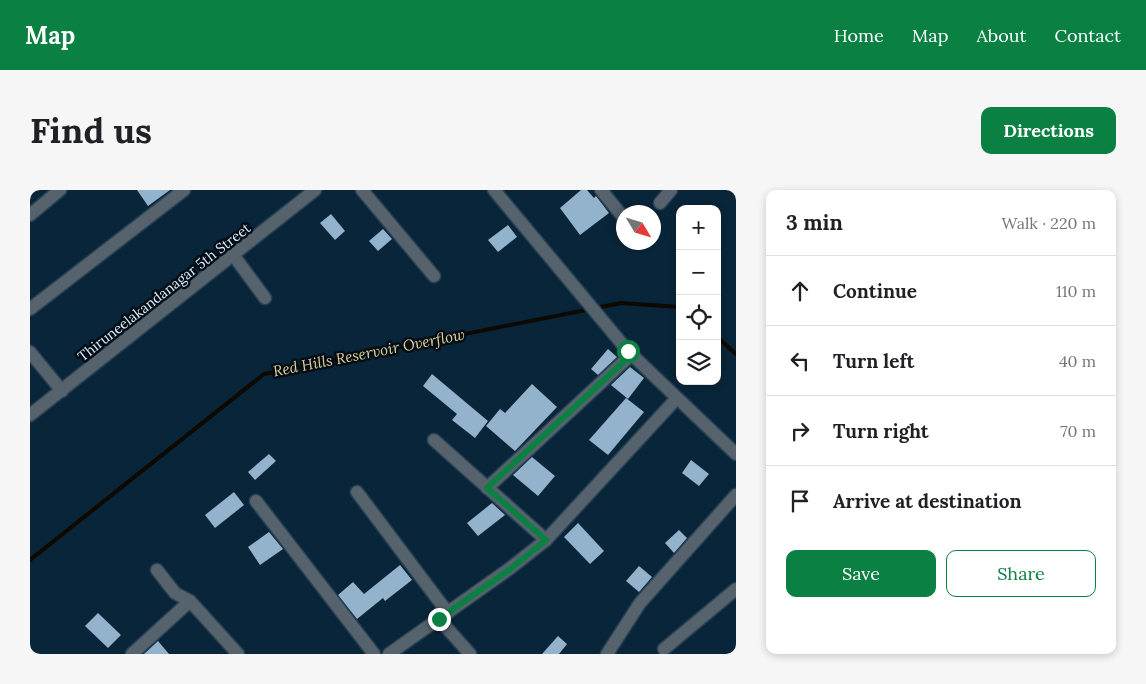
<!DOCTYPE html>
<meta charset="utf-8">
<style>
body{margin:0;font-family:Lora,serif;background:#f6f6f6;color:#202124}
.controls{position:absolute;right:15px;top:15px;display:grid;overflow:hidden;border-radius:10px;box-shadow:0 2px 8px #0003}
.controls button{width:45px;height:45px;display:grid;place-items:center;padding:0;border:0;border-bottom:1px solid #e0e0e0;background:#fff;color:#202124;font:25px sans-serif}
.compass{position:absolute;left:586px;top:15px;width:45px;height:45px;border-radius:50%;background:#fff;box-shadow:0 2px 8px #0003;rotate:128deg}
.stop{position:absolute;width:15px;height:15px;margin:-11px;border:4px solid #0b8043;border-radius:50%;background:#fff}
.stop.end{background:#0b8043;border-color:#fff;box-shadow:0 1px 5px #0008}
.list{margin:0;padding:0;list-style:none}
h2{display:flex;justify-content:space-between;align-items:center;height:65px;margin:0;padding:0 20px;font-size:21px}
h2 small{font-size:16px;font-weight:400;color:#757577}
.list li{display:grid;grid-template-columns:32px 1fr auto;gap:15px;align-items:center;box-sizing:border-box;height:70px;padding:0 20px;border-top:1px solid #e0e0e0}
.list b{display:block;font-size:19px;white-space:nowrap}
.list em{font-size:16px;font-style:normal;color:#757577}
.actions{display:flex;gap:10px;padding:15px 20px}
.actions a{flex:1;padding:11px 0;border:1px solid #0b8043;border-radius:10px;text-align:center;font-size:18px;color:#0b8043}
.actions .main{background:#0b8043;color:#fff}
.icon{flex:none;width:28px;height:28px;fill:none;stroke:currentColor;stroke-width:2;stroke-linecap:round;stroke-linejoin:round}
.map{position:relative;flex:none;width:706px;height:464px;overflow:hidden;border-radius:10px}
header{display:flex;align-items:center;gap:30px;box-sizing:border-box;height:70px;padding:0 25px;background:#0b8043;color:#fff}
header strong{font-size:24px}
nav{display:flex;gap:28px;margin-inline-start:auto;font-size:18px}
.intro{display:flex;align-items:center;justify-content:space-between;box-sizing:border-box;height:120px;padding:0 30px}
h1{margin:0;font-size:35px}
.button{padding:12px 22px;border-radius:10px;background:#0b8043;color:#fff;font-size:18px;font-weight:700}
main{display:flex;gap:30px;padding:0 30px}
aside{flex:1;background:#fff;border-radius:10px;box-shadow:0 2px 8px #0003}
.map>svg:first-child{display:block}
</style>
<header>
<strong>Map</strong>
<nav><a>Home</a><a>Map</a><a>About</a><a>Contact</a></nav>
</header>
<div class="intro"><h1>Find us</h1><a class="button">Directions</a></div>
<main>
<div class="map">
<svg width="706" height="464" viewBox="0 0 706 464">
<rect width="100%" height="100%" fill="#092539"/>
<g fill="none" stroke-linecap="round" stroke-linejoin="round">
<g stroke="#0e0900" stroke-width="4">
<path d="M 687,147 L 706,164"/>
<path d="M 0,370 L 234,184 L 591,113 L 650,117"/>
</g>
</g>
<g fill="#93b2cb">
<path d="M 107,0 L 140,0 L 118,16 Z"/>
<path d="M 551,0 L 557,0 L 564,8 L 566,6 L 579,23 L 550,45 L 530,18 Z"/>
<path d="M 301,24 L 315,41 L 305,50 L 290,33 Z"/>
<path d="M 478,35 L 487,47 L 468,62 L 458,50 Z"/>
<path d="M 353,39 L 362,49 L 348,61 L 339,51 Z"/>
<path d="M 578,159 L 587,167 L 568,185 L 561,179 Z"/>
<path d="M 600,177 L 614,188 L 598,209 L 581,195 Z"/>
<path d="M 402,184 L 458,231 L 445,248 L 422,230 L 427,224 L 393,196 Z"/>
<path d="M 502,194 L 527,217 L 485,261 L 456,236 L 470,219 L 475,223 Z"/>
<path d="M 596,208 L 614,222 L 578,265 L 559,250 Z"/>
<path d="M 239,264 L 246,271 L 225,290 L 218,282 Z"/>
<path d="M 502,267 L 525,286 L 508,306 L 483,285 Z"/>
<path d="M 661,270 L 679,284 L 669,296 L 652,283 Z"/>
<path d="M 204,302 L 214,315 L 185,338 L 175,325 Z"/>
<path d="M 462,313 L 475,325 L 448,346 L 437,333 Z"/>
<path d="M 548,333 L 574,361 L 560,374 L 534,347 Z"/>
<path d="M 649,340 L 657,348 L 644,363 L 635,353 Z"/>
<path d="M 239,342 L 253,359 L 230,375 L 218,357 Z"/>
<path d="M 370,375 L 382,390 L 355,411 L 353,408 L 327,429 L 308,405 L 323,392 L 334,404 Z"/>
<path d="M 609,376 L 622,387 L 609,402 L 596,391 Z"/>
<path d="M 68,423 L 91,445 L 78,458 L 55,436 Z"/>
<path d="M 528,446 L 537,454 L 529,464 L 512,464 Z"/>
<path d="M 128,451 L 139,464 L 114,464 Z"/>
</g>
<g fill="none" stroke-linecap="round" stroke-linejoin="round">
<g stroke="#274154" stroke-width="15">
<g id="minor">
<path d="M 332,0 L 404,86"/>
<path d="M 464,0 L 598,161 L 706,264"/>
<path d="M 571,0 L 594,28"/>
<path d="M 630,13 L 641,0"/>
<path d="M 0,25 L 30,0"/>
<path d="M 204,66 L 235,108"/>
<path d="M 0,119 L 154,0"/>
<path d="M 0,162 L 32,201"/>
<path d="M 0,225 L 285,0"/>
<path d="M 404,250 L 516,350"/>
<path d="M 457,298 L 602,164"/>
<path d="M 327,302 L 418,423"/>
<path d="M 226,311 L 344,464"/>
<path d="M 127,380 L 145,403 L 160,411 L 208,464"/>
<path d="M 409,429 L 440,464"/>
<path d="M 634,459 L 706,399"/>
<path d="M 102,464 L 160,411"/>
<path d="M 359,464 L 479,379 L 516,350 L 647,208"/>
<path d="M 577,464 L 610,413 L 706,305"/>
</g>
</g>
<use href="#minor" stroke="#56626c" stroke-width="12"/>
</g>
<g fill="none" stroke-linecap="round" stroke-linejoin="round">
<path stroke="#0b8043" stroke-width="6" d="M 409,429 L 479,380 L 516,350 L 457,298 L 602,164 L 598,161"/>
</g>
<g text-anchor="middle" stroke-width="5" stroke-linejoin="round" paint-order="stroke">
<g font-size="14" fill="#ddedfb" stroke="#040d16">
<text transform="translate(134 102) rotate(-38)" y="5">Thiruneelakandanagar 5th Street</text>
</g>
<g font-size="15" font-style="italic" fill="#dfd296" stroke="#040d16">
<text transform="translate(339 163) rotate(-11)" y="5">Red Hills Reservoir Overflow</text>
</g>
</g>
</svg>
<div class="controls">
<button>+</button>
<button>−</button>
<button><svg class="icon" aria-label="locate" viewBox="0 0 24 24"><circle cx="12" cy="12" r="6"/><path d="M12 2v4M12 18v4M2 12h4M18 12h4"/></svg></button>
<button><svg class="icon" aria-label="layers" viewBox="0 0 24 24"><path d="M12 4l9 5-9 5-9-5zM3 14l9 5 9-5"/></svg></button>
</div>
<svg class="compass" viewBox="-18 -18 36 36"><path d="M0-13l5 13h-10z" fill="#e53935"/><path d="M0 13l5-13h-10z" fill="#757577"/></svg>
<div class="stop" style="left:598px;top:161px"></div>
<div class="stop end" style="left:409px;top:429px"></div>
</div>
<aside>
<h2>3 min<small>Walk · 220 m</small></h2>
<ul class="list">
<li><svg class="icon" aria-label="ahead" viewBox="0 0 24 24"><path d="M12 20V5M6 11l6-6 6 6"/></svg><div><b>Continue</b></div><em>110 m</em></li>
<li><svg class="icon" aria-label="left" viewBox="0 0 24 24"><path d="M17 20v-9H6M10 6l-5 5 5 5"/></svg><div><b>Turn left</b></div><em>40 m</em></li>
<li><svg class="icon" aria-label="right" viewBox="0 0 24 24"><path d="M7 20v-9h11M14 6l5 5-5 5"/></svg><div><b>Turn right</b></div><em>70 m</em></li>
<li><svg class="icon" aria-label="arrive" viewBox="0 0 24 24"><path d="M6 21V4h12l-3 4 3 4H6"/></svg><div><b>Arrive at destination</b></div></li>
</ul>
<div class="actions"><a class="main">Save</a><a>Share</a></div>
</aside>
</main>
